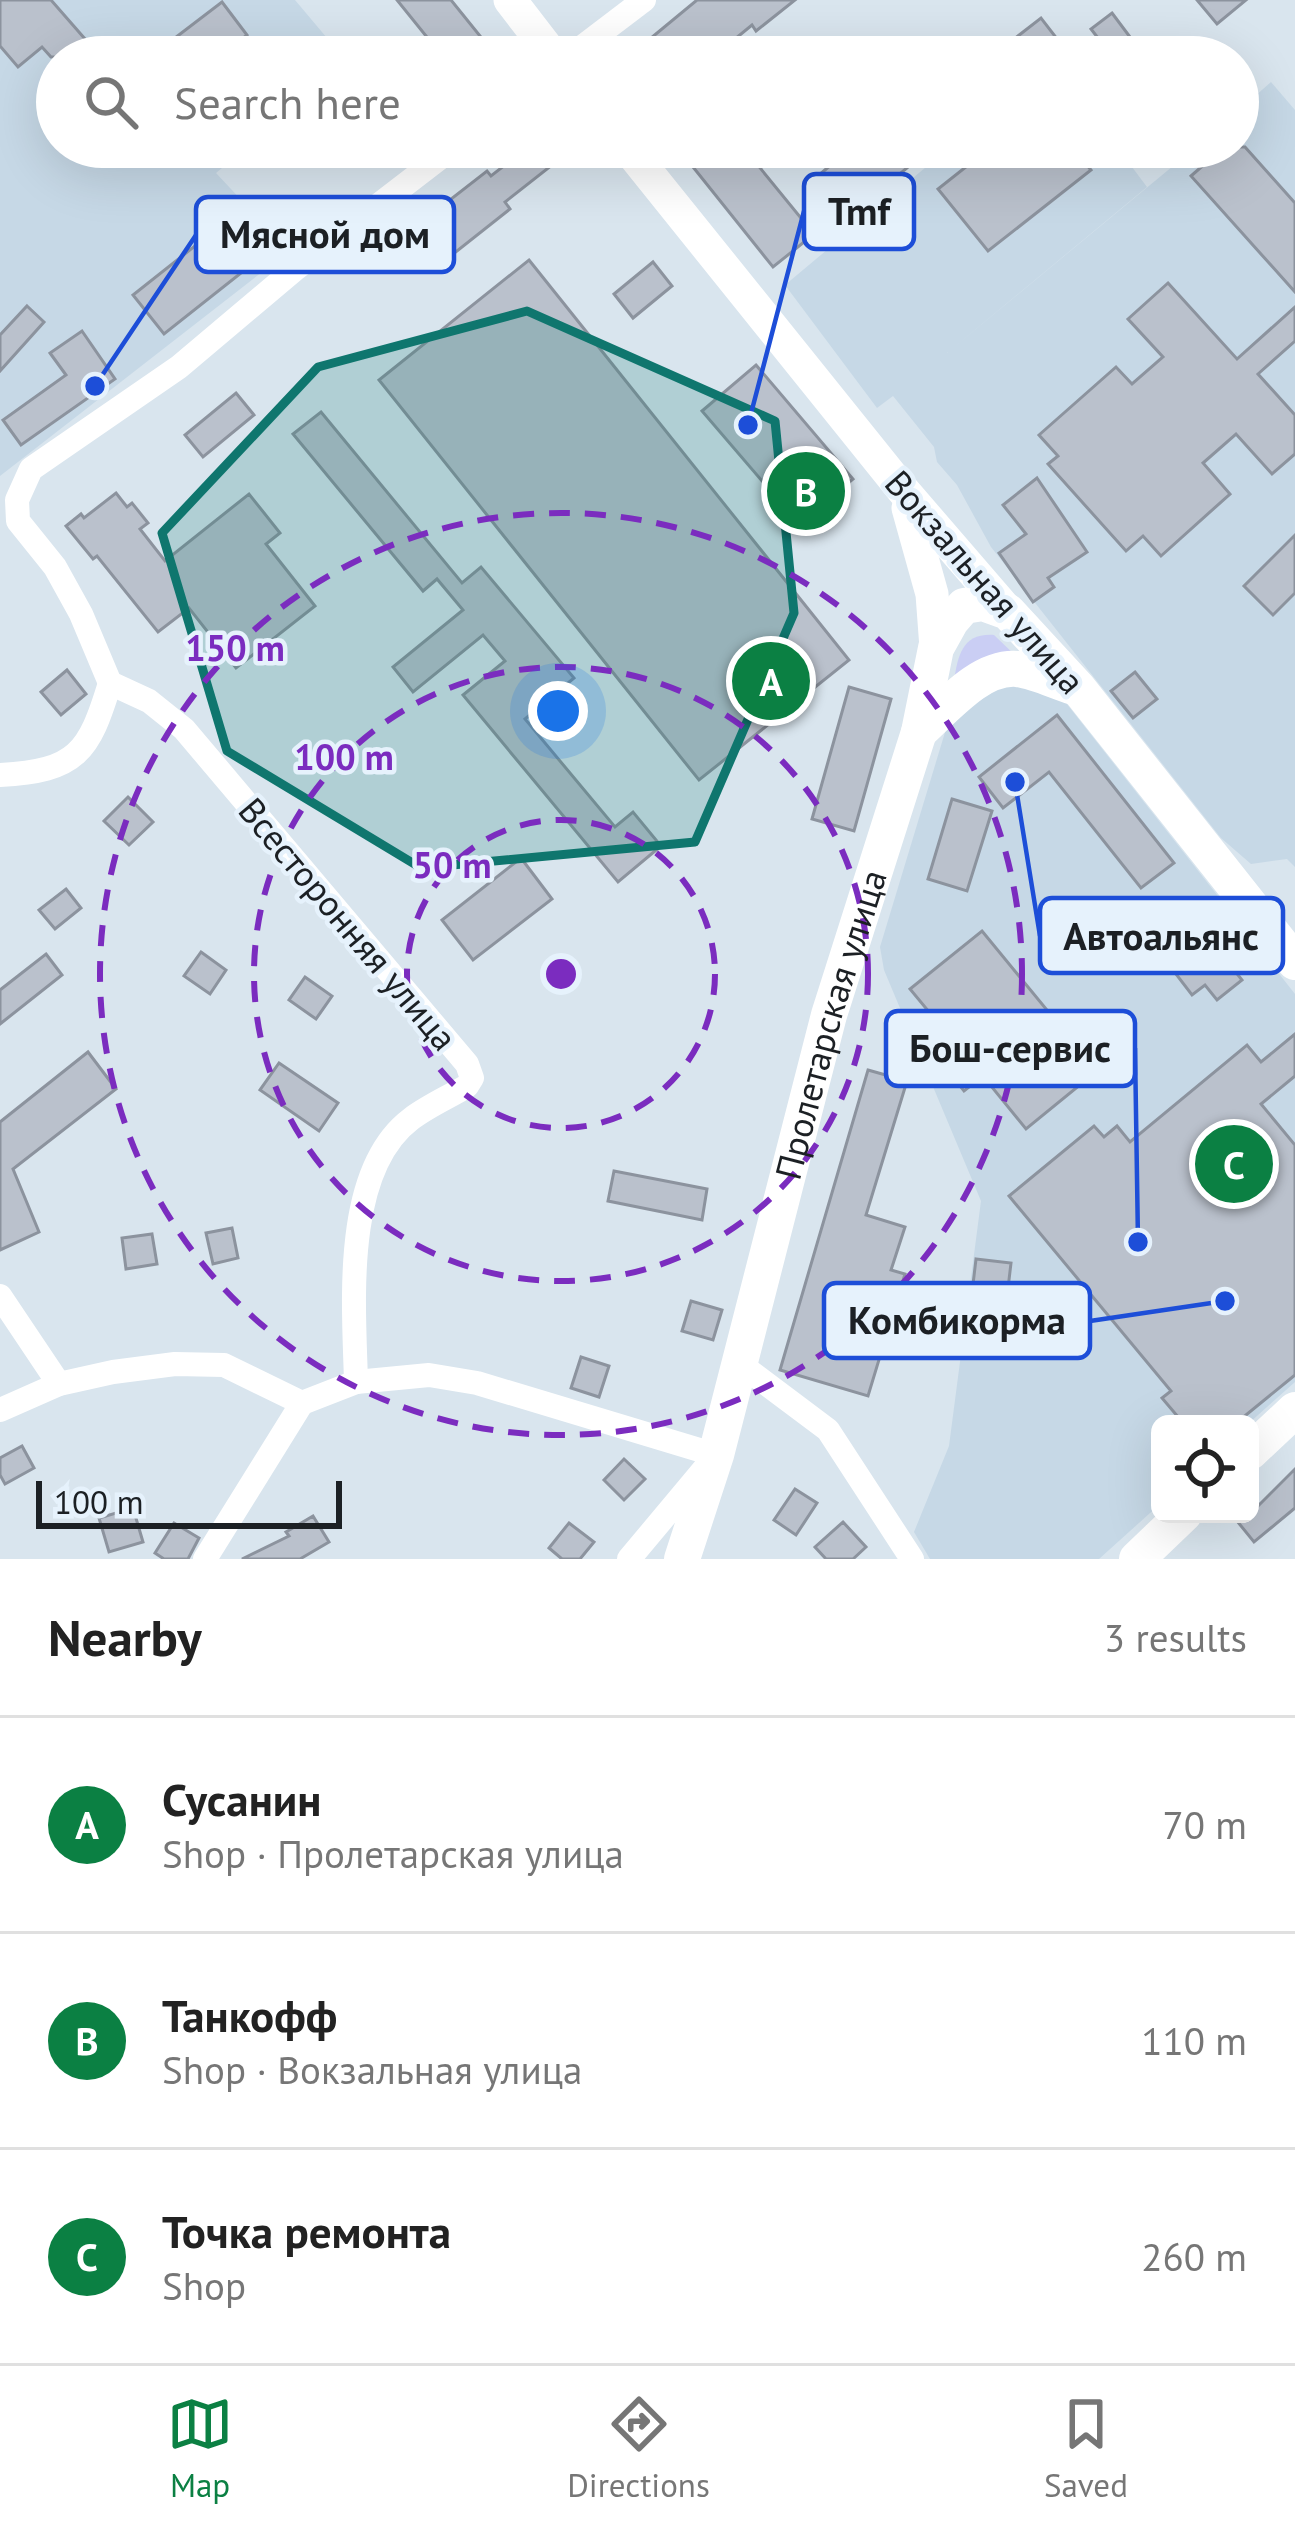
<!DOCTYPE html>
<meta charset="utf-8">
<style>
body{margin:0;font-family:"PT Sans",sans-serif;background:#f6f6f6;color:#222}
.controls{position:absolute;right:36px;bottom:36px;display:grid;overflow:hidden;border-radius:18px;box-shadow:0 12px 48px #0002}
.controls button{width:108px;height:108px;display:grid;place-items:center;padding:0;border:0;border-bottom:3px solid #e0e0e0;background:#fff;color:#222;font:60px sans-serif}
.scale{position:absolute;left:36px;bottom:30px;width:306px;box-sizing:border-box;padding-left:12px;border:6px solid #1c2024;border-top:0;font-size:33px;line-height:42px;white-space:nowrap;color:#1c2024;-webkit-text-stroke:9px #e6f2fc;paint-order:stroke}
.you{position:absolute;left:558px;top:711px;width:42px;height:42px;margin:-30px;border:9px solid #fff;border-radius:50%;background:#1a73e8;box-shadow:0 0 0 18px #1a73e833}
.badge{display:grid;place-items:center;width:78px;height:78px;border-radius:50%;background:#0b8043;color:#fff;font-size:39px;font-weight:700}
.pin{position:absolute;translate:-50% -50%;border:6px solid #fff;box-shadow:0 3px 12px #0006}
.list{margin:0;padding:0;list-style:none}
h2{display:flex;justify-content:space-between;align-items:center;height:156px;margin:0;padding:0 48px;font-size:51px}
h2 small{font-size:39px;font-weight:400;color:#767676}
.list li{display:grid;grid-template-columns:78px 1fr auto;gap:36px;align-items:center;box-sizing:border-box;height:216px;padding:0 48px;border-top:3px solid #e0e0e0}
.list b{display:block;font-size:45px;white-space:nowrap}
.list p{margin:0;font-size:39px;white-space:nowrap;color:#767676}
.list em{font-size:39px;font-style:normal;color:#767676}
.icon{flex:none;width:66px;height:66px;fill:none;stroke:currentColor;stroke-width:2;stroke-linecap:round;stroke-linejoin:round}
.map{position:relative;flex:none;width:1295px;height:1559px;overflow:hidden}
.search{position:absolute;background:#fff;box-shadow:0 12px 48px #0002;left:36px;right:36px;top:36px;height:132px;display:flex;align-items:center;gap:30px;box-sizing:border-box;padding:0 42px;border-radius:66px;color:#767676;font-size:45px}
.sheet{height:804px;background:#fff}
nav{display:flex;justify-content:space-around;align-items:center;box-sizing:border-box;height:168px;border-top:3px solid #e0e0e0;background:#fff;font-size:33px;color:#767676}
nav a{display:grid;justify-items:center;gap:6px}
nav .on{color:#0b8043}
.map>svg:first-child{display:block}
</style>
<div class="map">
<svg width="1295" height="1559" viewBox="0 0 1295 1559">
<rect width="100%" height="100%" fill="#d9e5ee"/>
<g fill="#c6d8e6">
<path d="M 0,0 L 295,0 L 343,57 L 57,57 L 57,147 L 247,147 L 216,173 L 289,251 L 0,476 Z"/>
<path d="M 1271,82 L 1295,110 L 1295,867 L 1287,859 L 1251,864 L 1221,838 L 991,547 L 957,485 L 937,462 L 934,447 L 893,396 L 877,408 L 785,285 L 950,147 L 1117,147 L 1147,187 L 947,353 L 1196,147 L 1238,147 L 1238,111 Z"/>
<path d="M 1004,681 L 1059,694 L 1295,994 L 1295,1382 L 1248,1424 L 1160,1424 L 1160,1504 L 1099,1559 L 930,1559 L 914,1532 L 949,1446 L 981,1201 L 884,970 L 880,947 L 946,729 Z"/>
</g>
<path fill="#cacef4" d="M 994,635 L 1021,661 L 954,681 C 958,654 963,633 994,635 Z"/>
<g fill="#bac1cc" stroke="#8c939e" stroke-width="3">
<path d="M 0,0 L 51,0 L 92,47 L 81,57 L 51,57 L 42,47 L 18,67 L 0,46 Z"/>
<path d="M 397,0 L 451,0 L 497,57 L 443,57 Z"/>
<path d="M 697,0 L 795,0 L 756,31 L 752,25 L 713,57 L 628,57 Z"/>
<path d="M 1197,0 L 1246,0 L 1217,24 Z"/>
<path d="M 222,2 L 247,35 L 219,57 L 150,57 Z"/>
<path d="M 1112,13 L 1145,57 L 991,57 L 1041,18 L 1071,57 L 1098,38 L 1091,29 Z"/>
<path d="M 528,147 L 575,147 L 505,202 L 510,209 L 438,266 L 410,231 L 487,171 L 491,176 Z"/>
<path d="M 677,147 L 743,147 L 814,234 L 773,267 Z"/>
<path d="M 852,147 L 932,147 L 852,214 L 819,175 Z"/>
<path d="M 991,147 L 1072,147 L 1091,170 L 988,251 L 938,189 Z"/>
<path d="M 1224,147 L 1245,147 L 1295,203 L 1295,292 L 1191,176 Z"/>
<path d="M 210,234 L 241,273 L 164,334 L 133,295 Z"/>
<path d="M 529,260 L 849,660 L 699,780 L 379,380 Z"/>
<path d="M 653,262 L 672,286 L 633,318 L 614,294 Z"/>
<path d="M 1168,283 L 1237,359 L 1295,307 L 1295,341 L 1258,374 L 1295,415 L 1295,454 L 1272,474 L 1236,434 L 1203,463 L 1230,494 L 1161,556 L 1143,536 L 1126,551 L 1048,464 L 1058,456 L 1039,435 L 1116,367 L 1132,384 L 1163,357 L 1128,319 Z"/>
<path d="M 27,306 L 44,322 L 0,371 L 0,335 Z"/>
<path d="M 82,331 L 115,379 L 21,445 L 3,420 L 66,375 L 50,353 Z"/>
<path d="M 756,365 L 853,479 L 799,524 L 702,411 Z"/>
<path d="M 236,393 L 254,415 L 203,457 L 185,435 Z"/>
<path d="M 321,412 L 462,583 L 481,567 L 574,678 L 525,719 L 615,827 L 633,812 L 661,846 L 618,882 L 463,695 L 505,661 L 483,635 L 413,692 L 393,667 L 463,610 L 437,579 L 423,591 L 293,434 Z"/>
<path d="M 1037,478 L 1087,552 L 1048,578 L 1054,587 L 1033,602 L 999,553 L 1026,534 L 1003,505 Z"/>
<path d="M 116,493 L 127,507 L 132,503 L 148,523 L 140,529 L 165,561 L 249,494 L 280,533 L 266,544 L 315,606 L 236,668 L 189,608 L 158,632 L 97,556 L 93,559 L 66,526 L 81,514 L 84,518 Z"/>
<path d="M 1295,535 L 1295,593 L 1273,615 L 1244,586 Z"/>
<path d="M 67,670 L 86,694 L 61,715 L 41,692 Z"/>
<path d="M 1135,672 L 1157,699 L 1133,718 L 1111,691 Z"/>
<path d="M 849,687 L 891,699 L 854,831 L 812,819 Z"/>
<path d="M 1057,715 L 1174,863 L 1141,888 L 1049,772 L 1003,808 L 979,777 Z"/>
<path d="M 128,797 L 153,822 L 129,845 L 104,821 Z"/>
<path d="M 952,799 L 992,811 L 967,891 L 928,879 Z"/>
<path d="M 521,858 L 552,899 L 473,960 L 442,920 Z"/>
<path d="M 66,889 L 81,908 L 55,929 L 39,910 Z"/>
<path d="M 1180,902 L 1242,980 L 1217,1000 L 1205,985 L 1192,995 L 1143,931 Z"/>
<path d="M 982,931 L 1097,1071 L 1026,1129 L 983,1076 L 964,1091 L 931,1050 L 949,1036 L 910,989 Z"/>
<path d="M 201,952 L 226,970 L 210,994 L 184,976 Z"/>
<path d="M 46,954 L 62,975 L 0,1024 L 0,990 Z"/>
<path d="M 305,977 L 332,996 L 316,1019 L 289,1000 Z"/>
<path d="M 1295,1034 L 1295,1076 L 1261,1104 L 1295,1145 L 1295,1375 L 1235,1424 L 1184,1424 L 1162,1398 L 1171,1391 L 1009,1196 L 1094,1126 L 1104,1137 L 1117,1126 L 1130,1142 L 1247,1045 L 1261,1062 Z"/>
<path d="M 88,1052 L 116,1089 L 13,1169 L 39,1232 L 0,1250 L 0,1122 Z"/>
<path d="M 279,1063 L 338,1103 L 319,1131 L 260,1090 Z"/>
<path d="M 868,1070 L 907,1081 L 866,1215 L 905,1227 L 891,1270 L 905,1274 L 868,1396 L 780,1370 Z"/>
<path d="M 614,1171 L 707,1189 L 702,1220 L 608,1201 Z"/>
<path d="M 232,1228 L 238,1258 L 213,1264 L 206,1233 Z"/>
<path d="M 152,1234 L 157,1264 L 126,1269 L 122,1238 Z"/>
<path d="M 976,1259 L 1011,1263 L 1002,1339 L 967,1335 Z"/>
<path d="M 691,1301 L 722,1310 L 713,1340 L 682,1331 Z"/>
<path d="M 581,1357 L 609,1366 L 599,1397 L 571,1388 Z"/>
<path d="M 22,1446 L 34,1468 L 5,1484 L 0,1475 L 0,1458 Z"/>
<path d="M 624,1459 L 645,1479 L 624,1500 L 604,1480 Z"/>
<path d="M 1295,1469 L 1295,1508 L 1254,1542 L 1237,1521 L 1250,1514 Z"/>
<path d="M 795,1489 L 817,1503 L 796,1535 L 774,1520 Z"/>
<path d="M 133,1508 L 143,1542 L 109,1552 L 99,1518 Z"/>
<path d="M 313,1516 L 329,1542 L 300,1559 L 242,1559 L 289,1536 L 286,1532 Z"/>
<path d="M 843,1522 L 866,1547 L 853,1559 L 826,1559 L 815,1547 Z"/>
<path d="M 174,1523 L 199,1538 L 188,1559 L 164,1559 L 155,1553 Z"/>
<path d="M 569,1523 L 594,1542 L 580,1559 L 562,1559 L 549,1548 Z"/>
</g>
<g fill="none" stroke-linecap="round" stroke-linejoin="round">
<g stroke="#fff" stroke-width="24">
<path d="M 569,57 L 644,0"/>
<path d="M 0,775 C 77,771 89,752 110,683"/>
<path d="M 0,1296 L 59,1384"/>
<path d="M 740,1364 L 828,1430 L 912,1559"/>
<path d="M 356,1382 C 354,1305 342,1171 411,1119 C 428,1106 449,1097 467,1086 L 472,1078 L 467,1064 L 184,729 L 149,701 L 110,683 L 81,614 L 55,567 L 18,521 L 17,500 L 31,469 L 179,367 L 294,270 L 454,147"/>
<path d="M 302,1403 L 356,1382 L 429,1375 L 477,1383 L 716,1455 L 629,1559"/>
<path d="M 0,1410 L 59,1384 L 113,1372 L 175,1364 L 224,1365 L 302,1403"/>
<path d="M 205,1559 L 302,1403"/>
</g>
<g stroke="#fff" stroke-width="33">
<path d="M 510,0 L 554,57"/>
<path d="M 627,147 L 902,489 L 1008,612"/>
<path d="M 908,508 L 932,594 L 936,648"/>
</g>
<g stroke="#fff" stroke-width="36">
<path d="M 919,732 C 945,709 979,666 1017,669 C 1035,671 1057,682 1074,687"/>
<path d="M 1250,1452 L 1295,1410"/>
<path id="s1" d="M 682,1559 L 716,1455 L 829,1015 L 919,732 L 936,648 L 951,621 L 964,606 L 983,603 L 1008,612 L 1078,688 L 1295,962"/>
<path d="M 1137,1559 L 1184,1514"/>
</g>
</g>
<path fill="#0f766e" fill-opacity="0.2" stroke="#0f766e" stroke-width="9" stroke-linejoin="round" d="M 527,311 L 775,421 L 794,613 L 695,842 L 421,868 L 227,751 L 162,533 L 318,367 Z"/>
<g fill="none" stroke="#7b2cbf" stroke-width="6" stroke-dasharray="21 15">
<circle cx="561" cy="974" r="154"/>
<circle cx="561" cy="974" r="307"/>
<circle cx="561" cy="974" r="461"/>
</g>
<g text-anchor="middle" stroke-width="9" stroke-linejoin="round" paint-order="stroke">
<g font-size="36" fill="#1c2024" stroke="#e6f2fc">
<text transform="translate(985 582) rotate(49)" y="13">Вокзальная улица</text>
<text transform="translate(348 924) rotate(50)" y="13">Всесторонняя улица</text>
<text dy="13" stroke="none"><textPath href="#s1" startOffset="555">Пролетарская улица</textPath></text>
</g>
</g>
<circle cx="561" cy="974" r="18" fill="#7b2cbf" stroke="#e6f2fc" stroke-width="6"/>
<g font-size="36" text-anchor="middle" font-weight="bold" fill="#7b2cbf" stroke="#e6f2fc" stroke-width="9" stroke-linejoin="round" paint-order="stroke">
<text x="235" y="661">150 m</text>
<text x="344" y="770">100 m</text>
<text x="452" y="878">50 m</text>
</g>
<path fill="none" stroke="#1d4ed8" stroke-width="4.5" d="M748 425L804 211M95 386L196 235M1015 782L1040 936M1138 1242L1135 1048M1225 1301L1090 1321"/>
<g fill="#1d4ed8" stroke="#e6f2fc" stroke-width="4.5">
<circle cx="748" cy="425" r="12"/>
<circle cx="95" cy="386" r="12"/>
<circle cx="1015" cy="782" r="12"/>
<circle cx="1138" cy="1242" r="12"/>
<circle cx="1225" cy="1301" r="12"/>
</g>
<g fill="#e6f2fc" stroke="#1d4ed8" stroke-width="4.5">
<rect x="804" y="174" width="110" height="75" rx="12"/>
<rect x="196" y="197" width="258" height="75" rx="12"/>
<rect x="1040" y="898" width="243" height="75" rx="12"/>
<rect x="886" y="1011" width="249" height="75" rx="12"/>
<rect x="824" y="1283" width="266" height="75" rx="12"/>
</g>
<g font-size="39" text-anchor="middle" font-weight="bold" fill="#1c2024">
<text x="859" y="225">Tmf</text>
<text x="325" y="248">Мясной дом</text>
<text x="1161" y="950">Автоальянс</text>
<text x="1010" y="1062">Бош-сервис</text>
<text x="957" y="1334">Комбикорма</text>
</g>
</svg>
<div class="controls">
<button><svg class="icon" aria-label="locate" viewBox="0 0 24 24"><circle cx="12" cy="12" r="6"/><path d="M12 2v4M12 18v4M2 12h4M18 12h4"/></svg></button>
</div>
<div class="scale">100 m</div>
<div class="you"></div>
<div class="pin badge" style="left:771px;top:681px">A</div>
<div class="pin badge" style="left:806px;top:491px">B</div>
<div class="pin badge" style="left:1234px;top:1164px">C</div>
<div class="search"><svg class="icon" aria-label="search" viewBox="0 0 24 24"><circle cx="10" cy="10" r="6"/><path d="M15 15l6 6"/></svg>Search here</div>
</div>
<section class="sheet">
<h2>Nearby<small>3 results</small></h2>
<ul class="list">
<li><span class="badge">A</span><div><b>Сусанин</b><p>Shop · Пролетарская улица</p></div><em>70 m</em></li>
<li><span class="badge">B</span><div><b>Танкофф</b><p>Shop · Вокзальная улица</p></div><em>110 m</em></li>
<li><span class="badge">C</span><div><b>Точка ремонта</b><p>Shop</p></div><em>260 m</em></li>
</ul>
</section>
<nav>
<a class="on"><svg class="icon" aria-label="map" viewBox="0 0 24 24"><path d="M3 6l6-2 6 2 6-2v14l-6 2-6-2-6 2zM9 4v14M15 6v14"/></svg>Map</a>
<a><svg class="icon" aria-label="directions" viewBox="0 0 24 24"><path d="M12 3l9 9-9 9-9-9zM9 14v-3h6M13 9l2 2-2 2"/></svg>Directions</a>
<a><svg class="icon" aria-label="saved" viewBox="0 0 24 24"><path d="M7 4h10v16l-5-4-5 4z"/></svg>Saved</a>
</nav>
